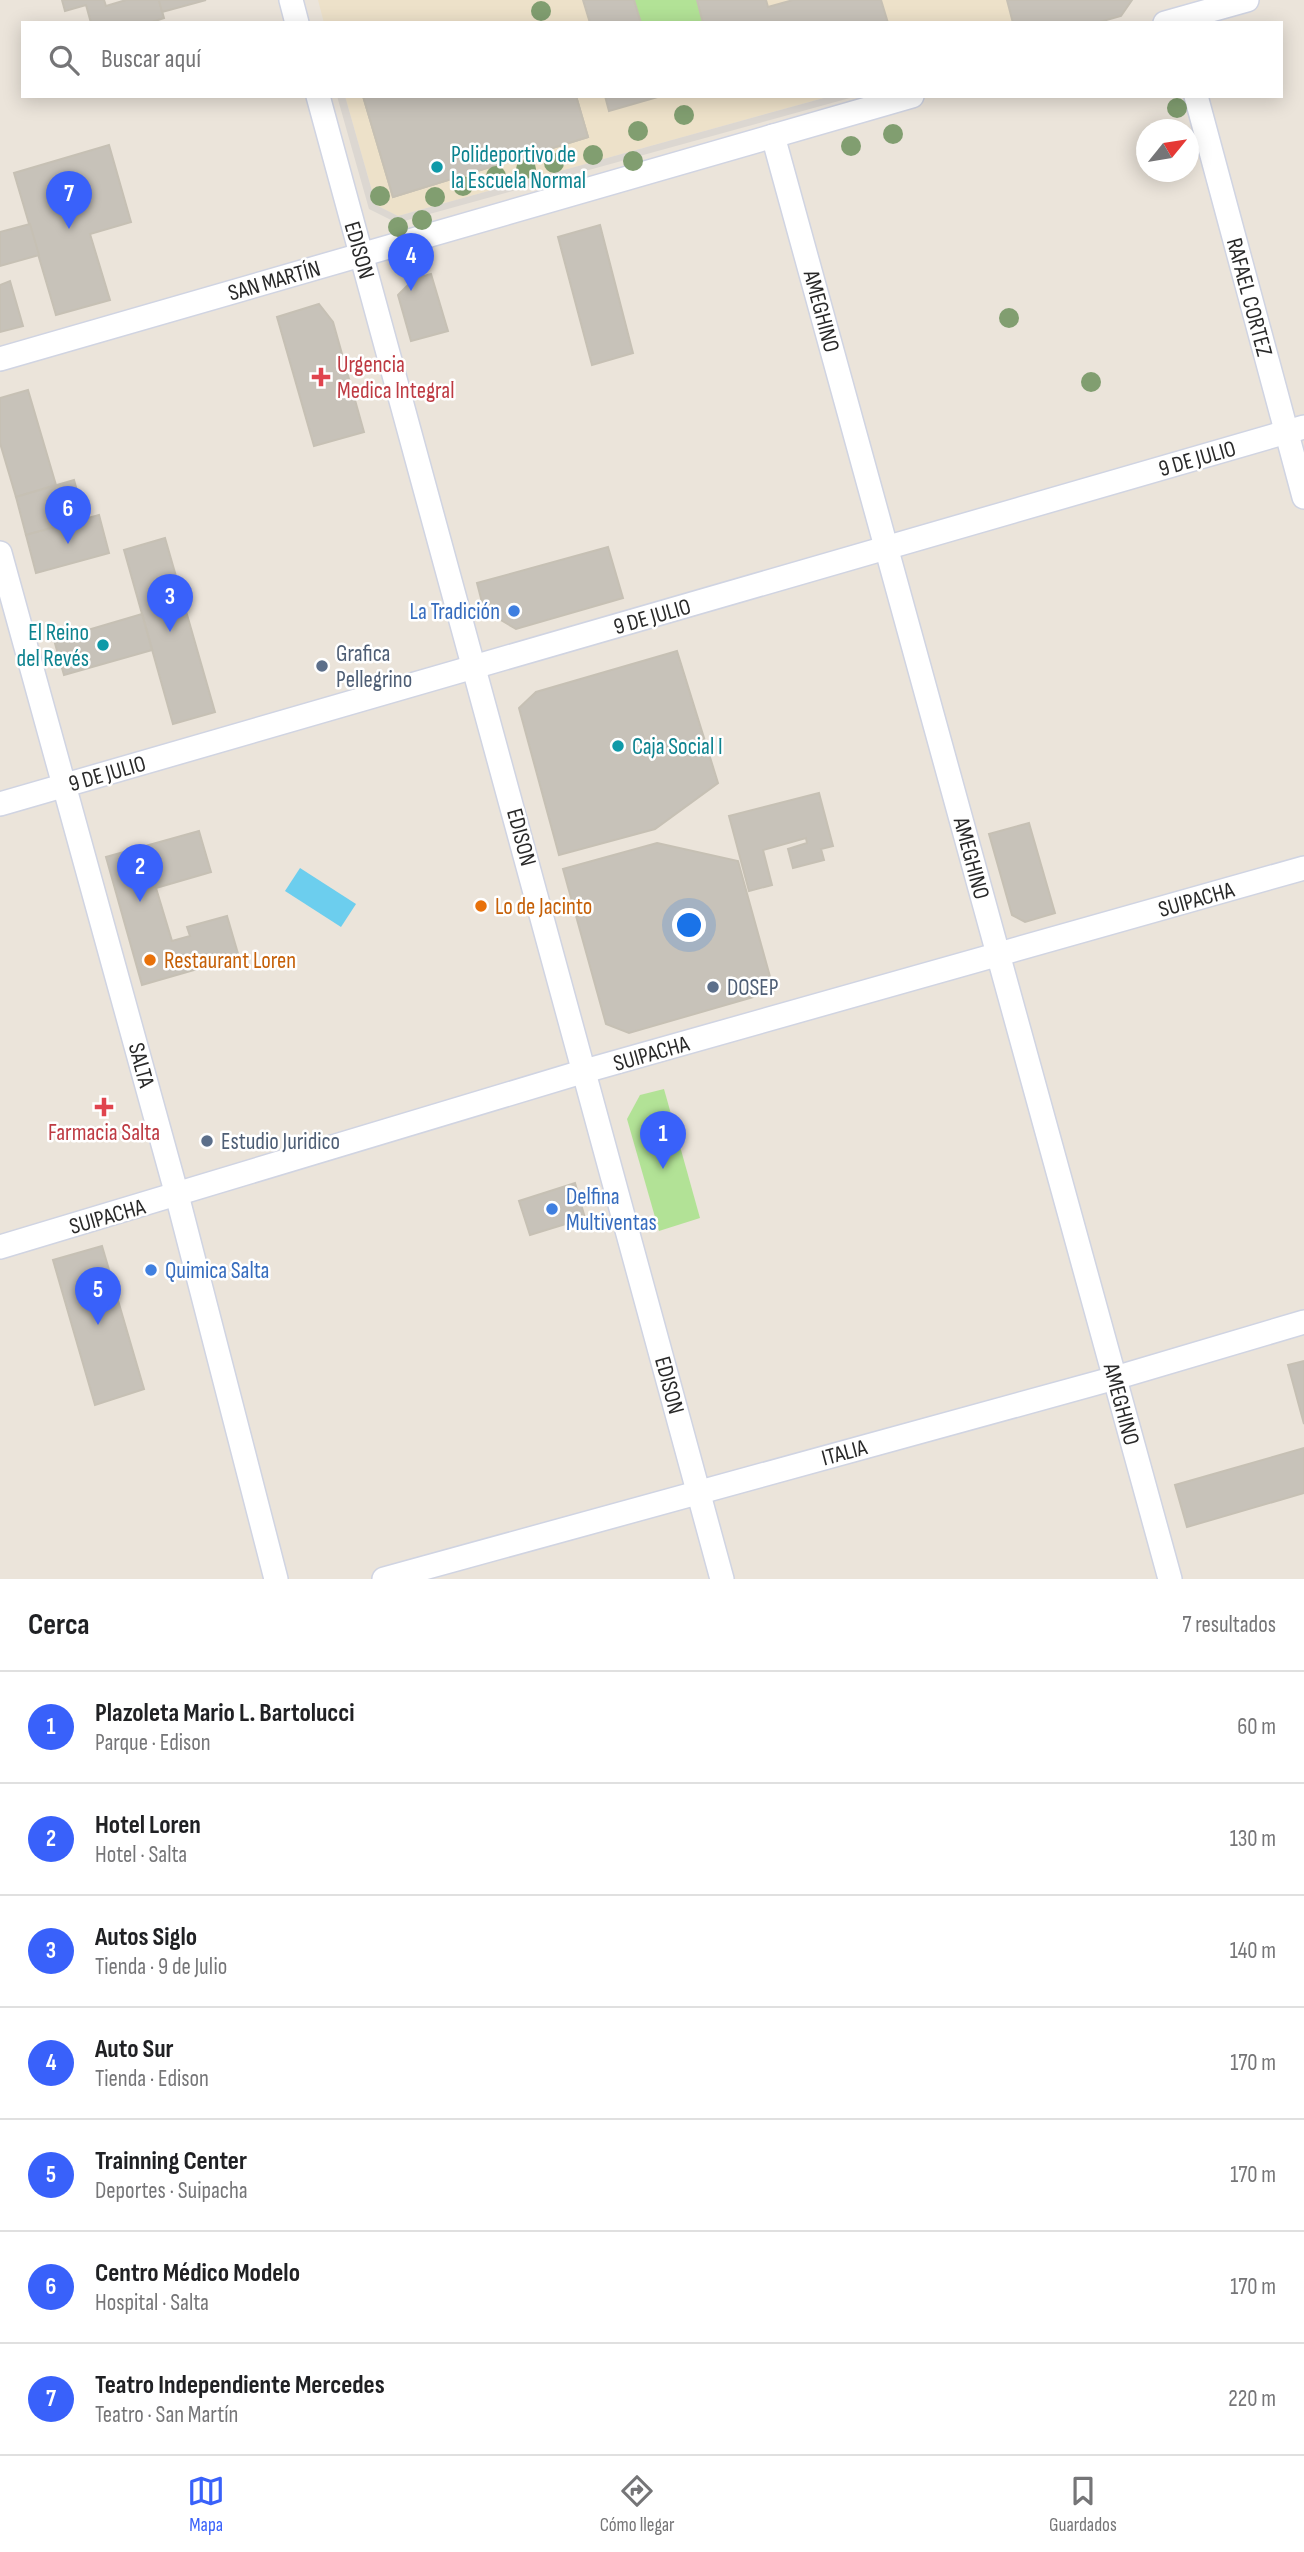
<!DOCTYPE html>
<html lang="es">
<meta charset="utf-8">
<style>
body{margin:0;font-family:"Sofia Sans Condensed",sans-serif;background:#f2f2f2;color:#202124}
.compass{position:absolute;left:1136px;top:119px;width:63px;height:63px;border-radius:50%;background:#fff;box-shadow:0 4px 18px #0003;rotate:60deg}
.you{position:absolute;left:690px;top:926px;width:24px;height:24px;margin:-18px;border:5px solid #fff;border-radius:50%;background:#1a73e8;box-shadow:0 0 0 10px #1a73e833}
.badge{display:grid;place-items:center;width:46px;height:46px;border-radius:50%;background:#3961fa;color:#fff;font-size:23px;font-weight:700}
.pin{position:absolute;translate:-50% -58px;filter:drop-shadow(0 2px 4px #0008)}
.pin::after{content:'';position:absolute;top:37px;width:24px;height:21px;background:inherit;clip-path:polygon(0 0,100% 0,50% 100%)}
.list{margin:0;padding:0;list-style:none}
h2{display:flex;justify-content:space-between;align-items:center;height:91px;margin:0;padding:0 28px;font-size:30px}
h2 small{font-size:23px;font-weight:400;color:#757577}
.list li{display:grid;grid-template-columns:46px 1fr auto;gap:21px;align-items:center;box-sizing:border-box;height:112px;padding:0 28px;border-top:2px solid #e0e0e0}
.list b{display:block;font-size:26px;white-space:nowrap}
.list p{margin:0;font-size:23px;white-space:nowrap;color:#757577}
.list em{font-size:23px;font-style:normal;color:#757577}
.icon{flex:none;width:38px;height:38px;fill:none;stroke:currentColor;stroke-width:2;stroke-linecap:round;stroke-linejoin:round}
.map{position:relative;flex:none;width:1304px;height:1579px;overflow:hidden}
.search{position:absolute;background:#fff;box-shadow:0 4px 18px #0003;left:21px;right:21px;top:21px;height:77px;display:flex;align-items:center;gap:18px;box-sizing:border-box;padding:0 24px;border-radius:0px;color:#757577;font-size:26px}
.sheet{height:875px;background:#fff}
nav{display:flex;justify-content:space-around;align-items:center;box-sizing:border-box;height:98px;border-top:2px solid #e0e0e0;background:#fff;font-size:19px;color:#757577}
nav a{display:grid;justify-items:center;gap:4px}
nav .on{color:#3961fa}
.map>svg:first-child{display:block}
</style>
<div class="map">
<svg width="1304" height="1579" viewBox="0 0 1304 1579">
<rect width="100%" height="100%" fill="#ebe4da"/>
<g fill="#ede1c9">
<path d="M 318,0 L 1132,0 L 1121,16 L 1096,23 L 324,23 Z"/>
<path d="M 345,96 L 831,96 L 398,216 L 376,205 Z"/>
</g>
<g fill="#b2e296">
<path d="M 634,0 L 697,0 L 703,23 L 641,23 Z"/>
<path d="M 664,1089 L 700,1218 L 659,1231 L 627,1119 L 640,1095 Z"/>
</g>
<path fill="#dcd7d1" d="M 337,96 L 345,96 L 376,205 L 398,216 L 831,96 L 857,96 L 397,223 L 369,209 Z"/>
<path fill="#6cceee" d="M 300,868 L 356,904 L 341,927 L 285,891 Z"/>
<g fill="#c7c2b9" stroke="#c6c0b4" stroke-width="2">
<path d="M 62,0 L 104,0 L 106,6 L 126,0 L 159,0 L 164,18 L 149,23 L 91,23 L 86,5 L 65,11 Z"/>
<path d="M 159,0 L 206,0 L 162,12 Z"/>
<path d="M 583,0 L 634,0 L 641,23 L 590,23 Z"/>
<path d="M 697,0 L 766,0 L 768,7 L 793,0 L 881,0 L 888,23 L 703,23 Z"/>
<path d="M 1007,0 L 1132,0 L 1121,16 L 1096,23 L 1013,23 Z"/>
<path d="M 363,96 L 576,96 L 588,137 L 393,197 Z"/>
<path d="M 363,96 L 576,96 L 588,137 L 393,197 Z"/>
<path d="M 605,96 L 661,96 L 609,111 Z"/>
<path d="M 109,145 L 131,222 L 90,234 L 110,300 L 56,315 L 14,173 Z"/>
<path d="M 30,224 L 39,255 L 0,266 L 0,232 Z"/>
<path d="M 600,225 L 633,353 L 592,365 L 558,237 Z"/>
<path d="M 431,274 L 448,331 L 411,341 L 398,295 L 414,279 Z"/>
<path d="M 10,281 L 23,326 L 0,332 L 0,285 Z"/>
<path d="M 319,304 L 333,322 L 364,432 L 314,446 L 277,317 Z"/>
<path d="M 28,390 L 56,485 L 16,497 L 0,443 L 0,398 Z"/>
<path d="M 74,480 L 85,519 L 26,535 L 16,497 Z"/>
<path d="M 99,515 L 109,553 L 36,573 L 26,535 Z"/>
<path d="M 165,538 L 215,712 L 173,724 L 124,550 Z"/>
<path d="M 608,547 L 623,598 L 516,629 L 484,610 L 477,583 Z"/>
<path d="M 142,614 L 152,650 L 64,675 L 54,640 Z"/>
<path d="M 677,651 L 718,783 L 655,829 L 559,855 L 519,708 L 536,692 Z"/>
<path d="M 819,793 L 833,846 L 821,849 L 824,860 L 793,868 L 788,849 L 807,843 L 806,838 L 763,850 L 772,885 L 749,891 L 729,816 Z"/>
<path d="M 1029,823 L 1055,913 L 1025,922 L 1012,915 L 989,834 Z"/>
<path d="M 199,831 L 211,872 L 156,888 L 172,941 L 190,936 L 187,927 L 227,916 L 239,957 L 142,985 L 106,857 Z"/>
<path d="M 657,843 L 738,861 L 774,991 L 629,1033 L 606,1024 L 563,869 Z"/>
<path d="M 575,1183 L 585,1218 L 530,1235 L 519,1201 Z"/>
<path d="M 102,1246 L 144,1389 L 95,1405 L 53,1260 Z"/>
<path d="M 1304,1361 L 1304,1424 L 1288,1365 Z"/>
<path d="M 1304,1448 L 1304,1493 L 1187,1527 L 1175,1485 Z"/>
</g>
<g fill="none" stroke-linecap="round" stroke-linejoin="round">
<g stroke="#d0d4e2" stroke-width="26">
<g id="street">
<path d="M 291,0 L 297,23"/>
<path d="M 1165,23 L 1247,0"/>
<path d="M 318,96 L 722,1579"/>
<path d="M 1196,96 L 1304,497"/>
<path d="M 773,136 L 1170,1579"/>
<path d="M 0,359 L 912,96"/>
<path d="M 0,553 L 177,1195 L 276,1579"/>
<path d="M 0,804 L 1304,427"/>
<path d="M 0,1247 L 585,1071 L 1304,868"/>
<path d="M 384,1579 L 1115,1378 L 1304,1322"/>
</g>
</g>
<use href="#street" stroke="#fff" stroke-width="23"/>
</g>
<g fill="#819e70">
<circle cx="541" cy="11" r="10"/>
<circle cx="1177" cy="108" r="10"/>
<circle cx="684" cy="115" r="10"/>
<circle cx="638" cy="131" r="10"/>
<circle cx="893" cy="134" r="10"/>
<circle cx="851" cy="146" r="10"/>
<circle cx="593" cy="155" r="10"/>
<circle cx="633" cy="161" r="10"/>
<circle cx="554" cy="163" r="10"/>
<circle cx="526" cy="169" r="10"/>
<circle cx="496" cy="176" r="10"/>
<circle cx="463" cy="186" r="10"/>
<circle cx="380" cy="196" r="10"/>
<circle cx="435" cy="197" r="10"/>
<circle cx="422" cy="220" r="10"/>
<circle cx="398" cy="227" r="10"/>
<circle cx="1009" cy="318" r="10"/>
<circle cx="1091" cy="382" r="10"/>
</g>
<g fill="#0f9aa8" stroke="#fff" stroke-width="2.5">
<circle cx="437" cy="167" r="7"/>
<circle cx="103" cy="645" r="7"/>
<circle cx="618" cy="746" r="7"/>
</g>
<g fill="#e0444e" stroke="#fff" stroke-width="2.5">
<path d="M317.5 366.5h7v7h7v7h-7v7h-7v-7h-7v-7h7z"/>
<path d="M100.5 1096.5h7v7h7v7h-7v7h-7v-7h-7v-7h7z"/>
</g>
<g fill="#3f7fe0" stroke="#fff" stroke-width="2.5">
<circle cx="514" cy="611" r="7"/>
<circle cx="552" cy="1209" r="7"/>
<circle cx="151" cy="1270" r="7"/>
</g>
<g fill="#5c6f8a" stroke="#fff" stroke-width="2.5">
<circle cx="322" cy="666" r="7"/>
<circle cx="713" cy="987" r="7"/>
<circle cx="207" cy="1141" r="7"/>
</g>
<g fill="#e8710a" stroke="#fff" stroke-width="2.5">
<circle cx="481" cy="906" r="7"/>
<circle cx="150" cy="960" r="7"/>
</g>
<g text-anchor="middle" stroke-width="5" stroke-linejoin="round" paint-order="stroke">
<g font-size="23" fill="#0d838f" stroke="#fff" text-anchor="start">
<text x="451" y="162">Polideportivo de<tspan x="451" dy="26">la Escuela Normal</tspan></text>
<text x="89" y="640" text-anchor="end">El Reino<tspan x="89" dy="26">del Revés</tspan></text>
<text x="632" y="754">Caja Social I</text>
</g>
<g font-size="23" fill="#292929" stroke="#fff">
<text transform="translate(360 250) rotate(74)" y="8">EDISON</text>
<text transform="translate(274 280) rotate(-16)" y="8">SAN MARTÍN</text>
<text transform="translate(1250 297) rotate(75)" y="8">RAFAEL CORTEZ</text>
<text transform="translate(822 311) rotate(75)" y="8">AMEGHINO</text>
<text transform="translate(1197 458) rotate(-16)" y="8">9 DE JULIO</text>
<text transform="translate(652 616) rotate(-16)" y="8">9 DE JULIO</text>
<text transform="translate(107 773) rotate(-16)" y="8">9 DE JULIO</text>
<text transform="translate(522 837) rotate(75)" y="8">EDISON</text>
<text transform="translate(972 858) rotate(75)" y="8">AMEGHINO</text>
<text transform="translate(1196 899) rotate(-16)" y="8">SUIPACHA</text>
<text transform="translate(651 1053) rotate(-16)" y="8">SUIPACHA</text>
<text transform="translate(142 1065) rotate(75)" y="8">SALTA</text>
<text transform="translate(107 1216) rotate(-16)" y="8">SUIPACHA</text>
<text transform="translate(670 1385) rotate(75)" y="8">EDISON</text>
<text transform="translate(1122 1404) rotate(75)" y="8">AMEGHINO</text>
<text transform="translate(844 1452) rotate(-15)" y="8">ITALIA</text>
</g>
<g font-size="23" fill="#be3a42" stroke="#fff" text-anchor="start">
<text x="337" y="372">Urgencia<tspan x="337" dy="26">Medica Integral</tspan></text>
<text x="104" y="1140" text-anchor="middle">Farmacia Salta</text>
</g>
<g font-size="23" fill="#366cbe" stroke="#fff" text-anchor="start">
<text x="500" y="619" text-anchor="end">La Tradición</text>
<text x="566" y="1204">Delfina<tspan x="566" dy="26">Multiventas</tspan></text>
<text x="165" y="1278">Quimica Salta</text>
</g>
<g font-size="23" fill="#4e5e75" stroke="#fff" text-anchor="start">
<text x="336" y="661">Grafica<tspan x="336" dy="26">Pellegrino</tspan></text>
<text x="727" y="995">DOSEP</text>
<text x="221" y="1149">Estudio Juridico</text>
</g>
<g font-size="23" fill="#c56008" stroke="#fff" text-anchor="start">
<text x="495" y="914">Lo de Jacinto</text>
<text x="164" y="968">Restaurant Loren</text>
</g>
</g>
</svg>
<svg class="compass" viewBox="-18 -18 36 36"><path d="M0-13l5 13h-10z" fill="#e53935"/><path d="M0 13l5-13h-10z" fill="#757577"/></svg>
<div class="you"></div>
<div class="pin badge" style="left:663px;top:1169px">1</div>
<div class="pin badge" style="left:140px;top:902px">2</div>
<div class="pin badge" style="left:170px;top:632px">3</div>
<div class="pin badge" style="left:411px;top:291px">4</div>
<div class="pin badge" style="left:98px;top:1325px">5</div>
<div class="pin badge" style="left:68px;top:544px">6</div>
<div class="pin badge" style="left:69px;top:229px">7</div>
<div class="search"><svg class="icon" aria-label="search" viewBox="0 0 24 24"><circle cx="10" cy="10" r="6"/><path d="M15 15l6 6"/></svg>Buscar aquí</div>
</div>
<section class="sheet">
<h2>Cerca<small>7 resultados</small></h2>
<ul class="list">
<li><span class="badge">1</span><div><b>Plazoleta Mario L. Bartolucci</b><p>Parque · Edison</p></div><em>60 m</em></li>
<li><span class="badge">2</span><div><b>Hotel Loren</b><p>Hotel · Salta</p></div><em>130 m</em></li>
<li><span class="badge">3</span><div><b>Autos Siglo</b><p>Tienda · 9 de Julio</p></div><em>140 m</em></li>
<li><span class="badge">4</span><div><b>Auto Sur</b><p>Tienda · Edison</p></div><em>170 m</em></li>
<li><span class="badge">5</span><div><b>Trainning Center</b><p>Deportes · Suipacha</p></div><em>170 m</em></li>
<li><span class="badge">6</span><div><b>Centro Médico Modelo</b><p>Hospital · Salta</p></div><em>170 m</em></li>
<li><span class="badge">7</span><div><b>Teatro Independiente Mercedes</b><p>Teatro · San Martín</p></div><em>220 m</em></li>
</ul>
</section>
<nav>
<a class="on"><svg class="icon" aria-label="map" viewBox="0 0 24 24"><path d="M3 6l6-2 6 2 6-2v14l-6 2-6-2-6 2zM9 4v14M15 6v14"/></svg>Mapa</a>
<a><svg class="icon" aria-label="directions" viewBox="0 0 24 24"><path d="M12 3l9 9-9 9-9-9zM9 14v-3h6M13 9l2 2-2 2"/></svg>Cómo llegar</a>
<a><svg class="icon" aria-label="saved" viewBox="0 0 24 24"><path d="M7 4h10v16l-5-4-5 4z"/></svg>Guardados</a>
</nav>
